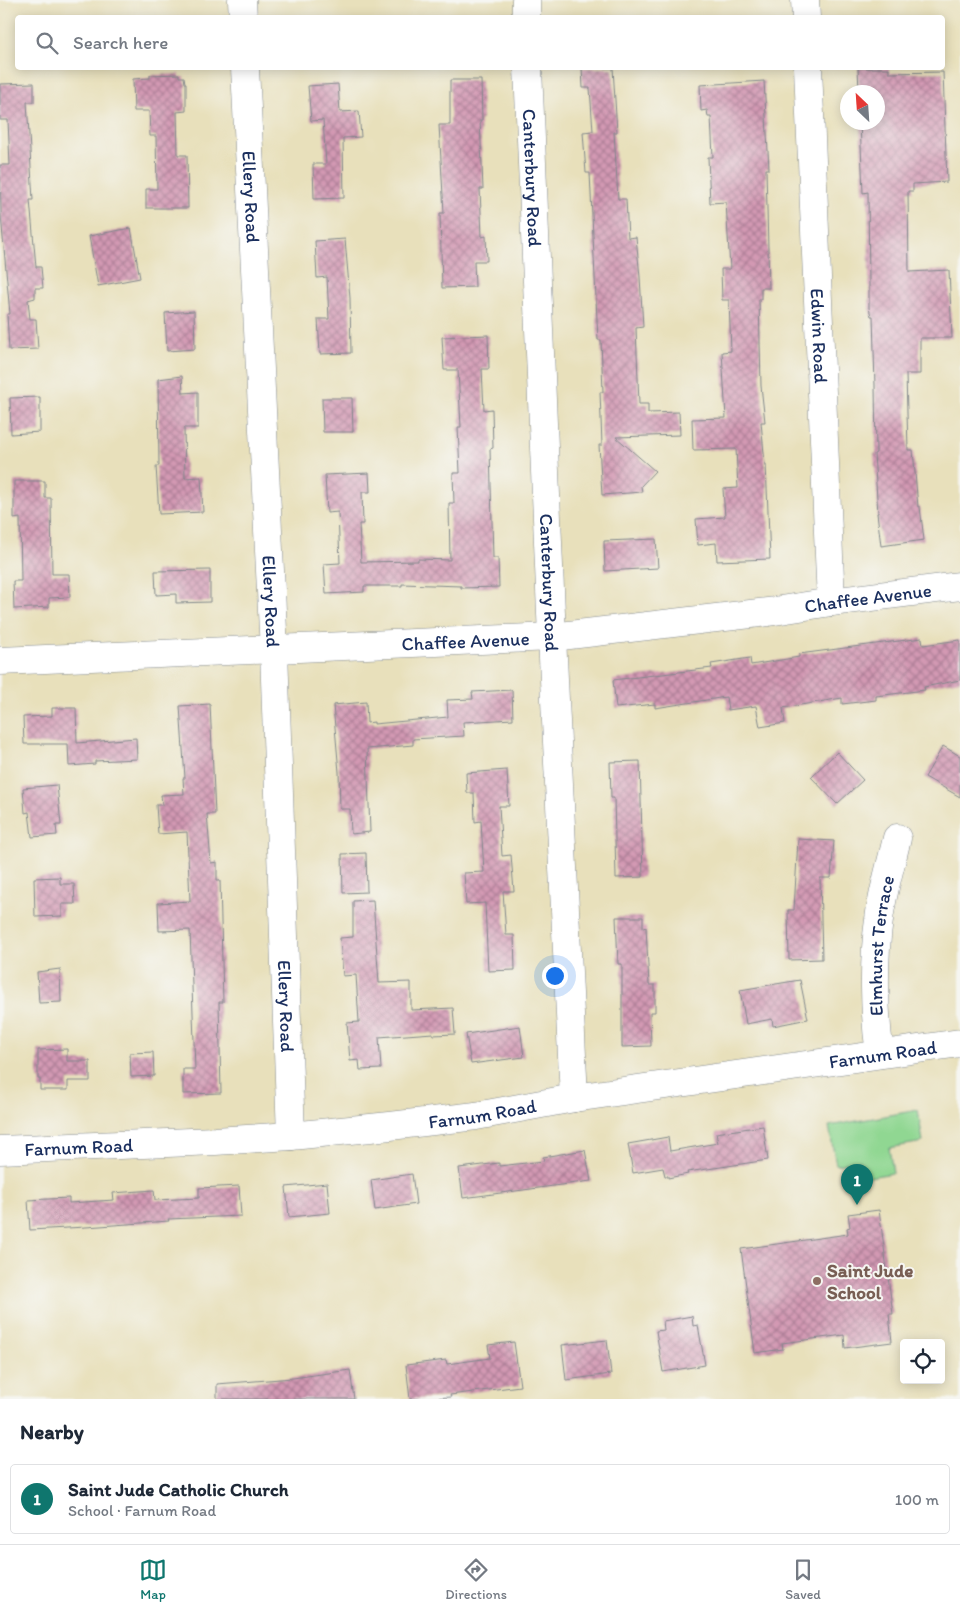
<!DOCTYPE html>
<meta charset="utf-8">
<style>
body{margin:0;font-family:Itim,sans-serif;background:#f6f6f7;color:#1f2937}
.controls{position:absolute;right:15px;bottom:15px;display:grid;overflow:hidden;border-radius:5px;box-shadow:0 2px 12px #0003}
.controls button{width:45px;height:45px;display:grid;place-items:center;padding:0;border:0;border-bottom:1px solid #e0e1e3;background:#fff;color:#1f2937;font:25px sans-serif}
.compass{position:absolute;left:840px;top:85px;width:45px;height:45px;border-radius:50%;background:#fff;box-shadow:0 2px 12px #0003;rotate:335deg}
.you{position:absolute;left:554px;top:975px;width:18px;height:18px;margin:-12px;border:4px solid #fff;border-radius:50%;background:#1a73e8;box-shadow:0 0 0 8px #1a73e833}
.badge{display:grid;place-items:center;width:32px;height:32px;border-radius:50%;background:#0f766e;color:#fff;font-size:16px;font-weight:700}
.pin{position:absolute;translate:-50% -41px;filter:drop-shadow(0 1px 2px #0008)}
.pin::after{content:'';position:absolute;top:26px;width:18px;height:15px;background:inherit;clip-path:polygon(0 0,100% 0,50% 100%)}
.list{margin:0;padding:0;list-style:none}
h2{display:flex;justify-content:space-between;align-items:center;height:65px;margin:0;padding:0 20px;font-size:21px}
h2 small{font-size:16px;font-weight:400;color:#747a83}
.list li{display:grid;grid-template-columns:32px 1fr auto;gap:15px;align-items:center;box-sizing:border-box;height:70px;margin:0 10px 10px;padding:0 10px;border:1px solid #e0e1e3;border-radius:5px}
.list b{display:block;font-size:19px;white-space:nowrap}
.list p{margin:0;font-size:16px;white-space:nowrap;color:#747a83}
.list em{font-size:16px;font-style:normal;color:#747a83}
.icon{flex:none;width:28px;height:28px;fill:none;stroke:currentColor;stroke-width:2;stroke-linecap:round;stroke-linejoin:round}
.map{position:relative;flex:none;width:960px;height:1399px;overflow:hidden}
.search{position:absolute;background:#fff;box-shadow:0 2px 12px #0003;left:15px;right:15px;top:15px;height:55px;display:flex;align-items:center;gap:12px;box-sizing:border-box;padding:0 18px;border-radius:5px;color:#747a83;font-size:19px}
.sheet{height:145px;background:#fff}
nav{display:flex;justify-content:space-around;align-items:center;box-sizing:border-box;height:70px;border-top:1px solid #e0e1e3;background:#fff;font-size:14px;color:#747a83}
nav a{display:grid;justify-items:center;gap:2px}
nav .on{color:#0f766e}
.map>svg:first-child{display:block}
</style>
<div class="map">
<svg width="960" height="1399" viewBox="0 0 960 1399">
<defs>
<pattern id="building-cross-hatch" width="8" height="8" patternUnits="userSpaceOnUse" patternTransform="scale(1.25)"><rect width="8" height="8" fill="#d399b3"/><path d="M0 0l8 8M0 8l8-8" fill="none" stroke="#aa7d95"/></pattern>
</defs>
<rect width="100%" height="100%" fill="#f6f6f2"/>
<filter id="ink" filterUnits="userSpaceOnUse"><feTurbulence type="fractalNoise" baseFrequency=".02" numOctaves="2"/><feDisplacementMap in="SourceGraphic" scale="10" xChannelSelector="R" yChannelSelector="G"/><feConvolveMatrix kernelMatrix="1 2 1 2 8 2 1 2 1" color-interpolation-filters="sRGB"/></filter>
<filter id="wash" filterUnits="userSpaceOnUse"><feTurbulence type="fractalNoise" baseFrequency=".0096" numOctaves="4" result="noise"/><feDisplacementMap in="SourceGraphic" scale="20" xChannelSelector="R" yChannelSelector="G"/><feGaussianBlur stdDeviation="1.12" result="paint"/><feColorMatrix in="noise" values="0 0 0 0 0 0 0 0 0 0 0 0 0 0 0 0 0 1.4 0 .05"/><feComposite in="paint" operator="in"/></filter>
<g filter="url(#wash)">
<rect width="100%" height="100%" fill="#e8e0bb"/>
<path fill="#90d792" stroke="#568378" d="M 918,1110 L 923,1142 L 889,1148 L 893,1173 L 863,1178 L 859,1161 L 836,1165 L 829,1126 Z"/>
<g id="blocks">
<g fill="url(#building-cross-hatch)">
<path d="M 582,68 L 613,68 L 617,132 L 614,132 L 618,199 L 626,199 L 628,238 L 636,237 L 640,277 L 643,327 L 636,328 L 639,404 L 648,404 L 648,413 L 679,412 L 680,435 L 616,437 L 655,471 L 641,486 L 642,492 L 602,495 L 599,445 L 602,445 L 600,392 L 603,392 L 601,340 L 598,340 L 590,173 L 586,173 L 583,132 L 593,131 L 590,88 L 583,88 Z"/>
<path d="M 858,68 L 889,68 L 889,73 L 943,72 L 947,182 L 913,184 L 913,191 L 908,191 L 909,272 L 949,270 L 952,338 L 920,338 L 920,374 L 906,374 L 908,450 L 913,450 L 918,507 L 920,507 L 924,540 L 881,546 L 877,513 L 878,513 L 874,454 L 876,453 L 875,386 L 873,316 L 871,316 L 869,308 L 869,284 L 868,192 L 863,193 L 860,122 L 878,122 L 878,92 L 859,92 Z"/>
<path d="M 179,74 L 179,77 L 184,77 L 185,83 L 186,83 L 186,111 L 177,112 L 178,155 L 187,155 L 188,208 L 146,208 L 146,189 L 157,189 L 156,136 L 150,136 L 149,111 L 134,111 L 133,79 L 150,78 L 150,75 Z"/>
<path d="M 450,80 L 481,80 L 482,120 L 480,120 L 483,189 L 480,189 L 482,237 L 486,236 L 487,261 L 474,261 L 475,287 L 442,288 L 440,213 L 444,213 L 439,125 L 450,125 Z"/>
<path d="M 764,81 L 769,169 L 766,169 L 769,288 L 761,288 L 761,299 L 759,299 L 761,386 L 765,422 L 761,422 L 765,464 L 766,464 L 770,559 L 717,561 L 716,543 L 698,545 L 696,519 L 725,517 L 723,489 L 738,488 L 736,449 L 693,450 L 692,419 L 726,418 L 722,352 L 731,351 L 729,300 L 722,300 L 721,269 L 730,269 L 726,202 L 710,203 L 708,157 L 713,157 L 711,117 L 708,117 L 707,110 L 701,111 L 700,85 Z"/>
<path d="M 34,83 L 34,102 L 27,102 L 33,200 L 30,200 L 36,267 L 41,267 L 43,288 L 35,288 L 35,298 L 28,300 L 30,319 L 36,319 L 38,349 L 9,350 L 7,314 L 10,314 L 1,216 L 0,165 L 10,165 L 8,120 L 0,120 L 0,84 Z"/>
<path d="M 338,84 L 340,112 L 359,111 L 361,137 L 343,138 L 344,198 L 314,199 L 313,164 L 326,164 L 323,120 L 311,121 L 308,86 Z"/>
<path d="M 131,228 L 140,278 L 98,286 L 89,236 Z"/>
<path d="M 345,239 L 350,298 L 351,353 L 320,354 L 318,319 L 329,319 L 327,277 L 317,278 L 315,241 Z"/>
<path d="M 194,311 L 195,349 L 167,351 L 165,313 Z"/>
<path d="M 488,335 L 489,369 L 482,369 L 484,410 L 492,409 L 493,448 L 490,449 L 493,558 L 498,558 L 499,587 L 461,588 L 461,586 L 402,584 L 402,586 L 364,586 L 364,592 L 326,594 L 324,564 L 340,563 L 338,512 L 327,513 L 325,475 L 369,473 L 370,492 L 362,492 L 363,524 L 359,524 L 361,562 L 418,561 L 418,559 L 450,560 L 449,503 L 454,503 L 453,473 L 460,473 L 458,427 L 461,427 L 458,370 L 444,370 L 442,337 Z"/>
<path d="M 182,376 L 183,393 L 198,392 L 198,428 L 184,428 L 185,478 L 201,477 L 203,512 L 159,514 L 156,466 L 159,466 L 158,379 Z"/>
<path d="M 40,397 L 40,432 L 11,434 L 10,398 Z"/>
<path d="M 322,398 L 352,398 L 353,432 L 323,432 Z"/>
<path d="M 14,481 L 45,481 L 45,498 L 51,498 L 52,574 L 69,574 L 70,597 L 49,598 L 49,607 L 14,609 L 13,581 L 21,581 L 20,518 L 14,519 Z"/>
<path d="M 656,539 L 658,568 L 605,571 L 604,541 Z"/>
<path d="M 210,570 L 210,602 L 176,603 L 176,594 L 156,595 L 155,571 Z"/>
<path d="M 922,638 L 923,645 L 960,640 L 960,680 L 924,687 L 925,690 L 876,696 L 876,700 L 842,704 L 842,698 L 783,708 L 785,723 L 760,727 L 756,706 L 728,710 L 726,697 L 655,708 L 655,704 L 616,708 L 613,680 L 712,668 L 711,664 L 750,658 L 751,665 L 799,657 L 799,654 Z"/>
<path d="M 512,690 L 513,719 L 463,722 L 464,736 L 413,739 L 413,745 L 367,749 L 370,832 L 351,834 L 350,809 L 340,809 L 339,772 L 333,705 L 366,702 L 367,723 L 374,722 L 374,724 L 448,717 L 447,700 L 473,699 L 472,692 Z"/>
<path d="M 210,704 L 215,814 L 207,814 L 211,863 L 217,862 L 217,880 L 220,880 L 223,1002 L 219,1002 L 221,1093 L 183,1094 L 183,1069 L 195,1069 L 190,930 L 159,931 L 158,903 L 190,901 L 187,832 L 158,834 L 156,805 L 162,805 L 161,795 L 184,794 L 183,778 L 185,778 L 180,706 Z"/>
<path d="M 52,708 L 76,708 L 77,743 L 136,738 L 137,759 L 95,761 L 95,764 L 69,766 L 68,744 L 24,744 L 23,717 L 52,716 Z"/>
<path d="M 943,746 L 960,756 L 960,797 L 925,777 Z"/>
<path d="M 837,752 L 863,780 L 837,804 L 811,777 Z"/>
<path d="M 640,761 L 643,877 L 616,878 L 614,798 L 611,798 L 610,762 Z"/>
<path d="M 507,770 L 509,806 L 499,806 L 502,856 L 511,855 L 514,891 L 503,891 L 506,935 L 514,935 L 515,970 L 488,971 L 485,903 L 466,904 L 464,873 L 484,872 L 481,821 L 475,822 L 474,793 L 467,793 L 466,773 Z"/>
<path d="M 57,785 L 61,825 L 56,825 L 57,835 L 32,837 L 29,812 L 25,813 L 23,788 Z"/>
<path d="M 798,839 L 834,841 L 831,878 L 820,878 L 822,959 L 789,960 L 788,910 L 794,910 Z"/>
<path d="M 366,853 L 367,892 L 343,893 L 342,854 Z"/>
<path d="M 60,877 L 60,884 L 74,884 L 75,904 L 62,904 L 62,916 L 35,917 L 34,878 Z"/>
<path d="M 373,900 L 379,983 L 411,982 L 411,1010 L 453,1008 L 455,1034 L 433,1035 L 433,1033 L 379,1037 L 381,1069 L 360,1070 L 359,1060 L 350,1061 L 347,1023 L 359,1022 L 356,975 L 343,976 L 340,938 L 353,937 L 353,901 Z"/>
<path d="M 616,917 L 643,917 L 643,928 L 646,927 L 649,985 L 655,985 L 655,1012 L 650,1012 L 651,1046 L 622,1047 L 622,964 L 618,964 Z"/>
<path d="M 60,969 L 61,1002 L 39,1003 L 37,972 Z"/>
<path d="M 800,980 L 808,1019 L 773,1026 L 772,1019 L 746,1024 L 740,990 Z"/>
<path d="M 520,1026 L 524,1057 L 471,1064 L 466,1034 Z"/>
<path d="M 67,1049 L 67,1061 L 90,1061 L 90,1081 L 68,1081 L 68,1090 L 40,1090 L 40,1079 L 38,1079 L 38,1050 Z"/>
<path d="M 153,1052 L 154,1076 L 131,1077 L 130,1053 Z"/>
<path d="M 763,1126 L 768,1160 L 687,1172 L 688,1174 L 668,1178 L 668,1176 L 665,1176 L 663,1168 L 633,1173 L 628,1144 L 668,1137 L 670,1151 L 718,1143 L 716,1133 Z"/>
<path d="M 585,1150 L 591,1181 L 463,1198 L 459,1168 L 499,1163 L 499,1166 L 544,1161 L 543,1157 Z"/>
<path d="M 412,1174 L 416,1204 L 375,1210 L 371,1180 Z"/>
<path d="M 327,1183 L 330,1213 L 289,1217 L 286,1187 Z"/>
<path d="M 239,1186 L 241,1216 L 168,1219 L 169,1221 L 86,1227 L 30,1230 L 28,1200 L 69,1198 L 69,1203 L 114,1200 L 113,1193 L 154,1190 L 155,1200 L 199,1198 L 199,1188 Z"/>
<path d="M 879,1210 L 893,1314 L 889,1314 L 892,1342 L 845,1348 L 844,1335 L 782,1343 L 783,1349 L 755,1353 L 741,1249 L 848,1234 L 847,1228 L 850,1227 L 848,1214 Z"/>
<path d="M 692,1316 L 693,1326 L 698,1325 L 705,1365 L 663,1372 L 656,1331 L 664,1330 L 663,1321 Z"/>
<path d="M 607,1340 L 611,1374 L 566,1380 L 562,1345 Z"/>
<path d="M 514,1342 L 520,1386 L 450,1395 L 451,1397 L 410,1399 L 406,1365 L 446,1360 L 447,1364 L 490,1358 L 488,1345 Z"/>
<path d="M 350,1370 L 354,1399 L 217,1399 L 217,1384 L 293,1378 Z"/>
</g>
</g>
</g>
<g filter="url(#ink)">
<use href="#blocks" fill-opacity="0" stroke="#82888c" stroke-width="1"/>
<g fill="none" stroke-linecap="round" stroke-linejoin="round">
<g stroke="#82888c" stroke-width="29">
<g id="street">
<path d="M 242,0 L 243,18"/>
<path d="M 526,0 L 526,18"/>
<path d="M 805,0 L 806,18"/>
<path id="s1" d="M 245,68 L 274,651 L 291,1136"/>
<path id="s2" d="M 528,68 L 552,637 L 574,1098"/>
<path id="s3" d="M 808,68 L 831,602"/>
<path id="s4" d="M 0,661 L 552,637 L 768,612 L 831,602 L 960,586"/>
<path id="s5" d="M 880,1054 C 874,1014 873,960 879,920 C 882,893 891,865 897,838"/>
<path id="s6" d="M 0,1150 L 215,1141 L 291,1136 L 390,1126 L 476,1116 L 574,1098 L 960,1043"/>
</g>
</g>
<use href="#street" stroke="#fff" stroke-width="28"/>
</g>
</g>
<circle fill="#8d6e63" stroke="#f6f6f2" stroke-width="2" cx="817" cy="1281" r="5"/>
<g text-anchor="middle" stroke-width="4" stroke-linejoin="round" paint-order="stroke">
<g font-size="19" fill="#1b2f5e" stroke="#f6f6f2">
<text dy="7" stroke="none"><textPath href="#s2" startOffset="110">Canterbury Road</textPath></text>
<text dy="7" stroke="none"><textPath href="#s1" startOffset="129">Ellery Road</textPath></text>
<text dy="7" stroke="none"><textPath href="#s3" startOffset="268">Edwin Road</textPath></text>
<text dy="7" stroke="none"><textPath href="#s2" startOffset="515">Canterbury Road</textPath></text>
<text dy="7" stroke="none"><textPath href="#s4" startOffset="871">Chaffee Avenue</textPath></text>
<text dy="7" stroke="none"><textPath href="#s1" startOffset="534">Ellery Road</textPath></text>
<text dy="7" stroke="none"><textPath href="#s4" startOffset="466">Chaffee Avenue</textPath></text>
<text dy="7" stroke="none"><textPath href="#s5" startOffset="109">Elmhurst Terrace</textPath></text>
<text dy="7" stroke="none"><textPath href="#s1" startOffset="939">Ellery Road</textPath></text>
<text dy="7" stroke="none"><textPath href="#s6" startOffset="889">Farnum Road</textPath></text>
<text dy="7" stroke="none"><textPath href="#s6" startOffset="484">Farnum Road</textPath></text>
<text dy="7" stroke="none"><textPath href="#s6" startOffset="79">Farnum Road</textPath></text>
</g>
<g font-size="19" font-weight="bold" fill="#785e54" stroke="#f6f6f2" text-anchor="start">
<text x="827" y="1277">Saint Jude<tspan x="827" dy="22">School</tspan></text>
</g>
</g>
</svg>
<div class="controls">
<button><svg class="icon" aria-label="locate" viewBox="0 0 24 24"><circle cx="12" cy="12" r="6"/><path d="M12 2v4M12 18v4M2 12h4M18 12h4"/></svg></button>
</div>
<svg class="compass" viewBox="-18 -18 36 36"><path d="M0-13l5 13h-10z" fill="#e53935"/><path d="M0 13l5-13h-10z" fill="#747a83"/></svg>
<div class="you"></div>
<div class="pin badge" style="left:857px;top:1205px">1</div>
<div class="search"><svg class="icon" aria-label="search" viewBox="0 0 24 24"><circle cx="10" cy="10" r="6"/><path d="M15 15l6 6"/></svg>Search here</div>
</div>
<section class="sheet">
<h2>Nearby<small></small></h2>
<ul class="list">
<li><span class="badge">1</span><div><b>Saint Jude Catholic Church</b><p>School · Farnum Road</p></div><em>100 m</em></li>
</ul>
</section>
<nav>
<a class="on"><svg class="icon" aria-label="map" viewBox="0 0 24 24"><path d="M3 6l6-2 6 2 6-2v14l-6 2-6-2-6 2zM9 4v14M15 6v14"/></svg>Map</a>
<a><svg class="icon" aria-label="directions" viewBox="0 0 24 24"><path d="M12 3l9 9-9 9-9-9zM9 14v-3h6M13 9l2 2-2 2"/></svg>Directions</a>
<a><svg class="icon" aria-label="saved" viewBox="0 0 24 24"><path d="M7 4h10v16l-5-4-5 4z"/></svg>Saved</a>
</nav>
